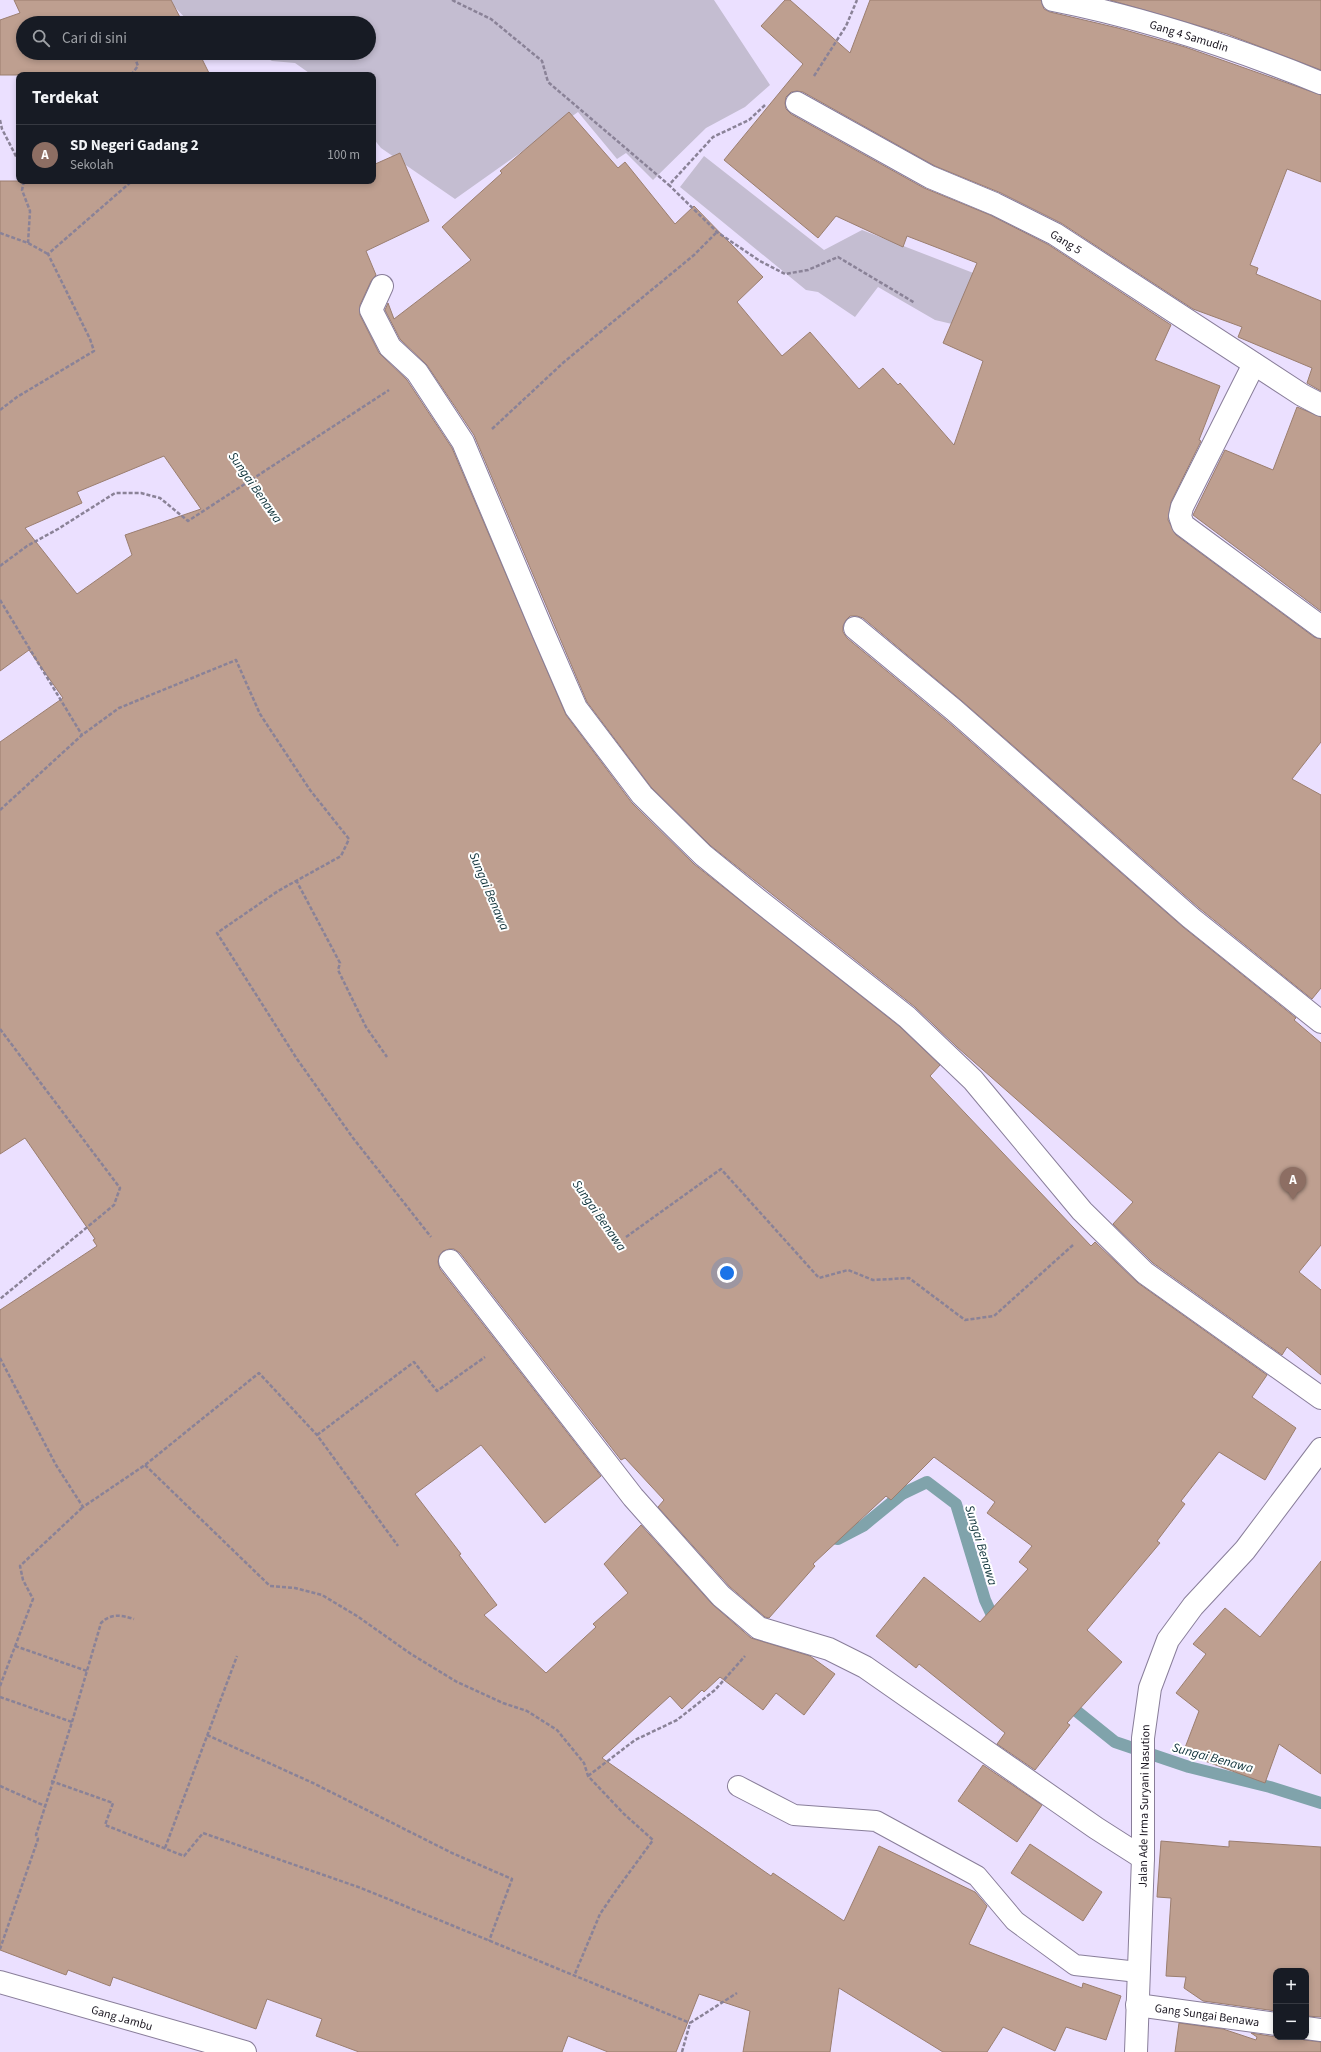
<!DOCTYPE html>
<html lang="id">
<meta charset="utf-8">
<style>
body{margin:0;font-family:"Source Sans 3",sans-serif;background:#20242c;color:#f1f3f6}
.controls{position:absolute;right:12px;bottom:12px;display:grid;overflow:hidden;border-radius:8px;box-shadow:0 2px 6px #0003}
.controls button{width:36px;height:36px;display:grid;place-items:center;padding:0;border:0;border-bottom:1px solid #363941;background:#171b24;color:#f1f3f6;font:20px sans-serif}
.you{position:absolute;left:727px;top:1273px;width:14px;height:14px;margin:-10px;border:3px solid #fff;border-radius:50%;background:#1a73e8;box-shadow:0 0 0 6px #1a73e833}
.badge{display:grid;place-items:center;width:26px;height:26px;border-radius:50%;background:#7b6800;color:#fff;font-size:13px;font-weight:700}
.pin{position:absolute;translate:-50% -33px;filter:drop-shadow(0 1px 2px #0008)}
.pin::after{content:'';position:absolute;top:21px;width:14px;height:12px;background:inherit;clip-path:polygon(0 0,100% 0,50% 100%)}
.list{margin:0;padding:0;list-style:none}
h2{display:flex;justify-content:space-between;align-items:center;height:52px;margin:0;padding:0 16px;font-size:17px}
h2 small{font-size:13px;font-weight:400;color:#9ea1a6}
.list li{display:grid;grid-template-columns:26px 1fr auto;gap:12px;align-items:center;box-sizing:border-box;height:60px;padding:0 16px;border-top:1px solid #363941}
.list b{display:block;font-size:15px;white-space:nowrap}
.list p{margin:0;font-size:13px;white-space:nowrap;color:#9ea1a6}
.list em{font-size:13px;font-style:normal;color:#9ea1a6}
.icon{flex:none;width:22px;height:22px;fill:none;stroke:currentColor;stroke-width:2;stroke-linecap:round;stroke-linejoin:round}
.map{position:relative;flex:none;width:1321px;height:2052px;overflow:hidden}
.search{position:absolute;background:#171b24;box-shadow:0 2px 6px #0003;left:16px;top:16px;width:360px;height:44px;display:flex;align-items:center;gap:10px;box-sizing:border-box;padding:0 14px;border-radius:22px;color:#9ea1a6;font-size:15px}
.panel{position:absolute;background:#171b24;box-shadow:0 2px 6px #0003;left:16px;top:72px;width:360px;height:112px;border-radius:8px}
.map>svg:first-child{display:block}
</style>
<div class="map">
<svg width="1321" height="2052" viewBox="0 0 1321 2052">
<rect width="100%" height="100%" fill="#ebe0ff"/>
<g fill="#c4bdd1">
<path d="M 168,0 L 714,0 L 770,85 L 745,107 L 706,128 L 653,180 L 626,153 L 617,159 L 578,112 L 455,199 L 381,148 L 373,138 L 373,75 L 312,75 L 295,63 L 272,61 L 259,53 L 369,53 L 369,23 L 190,23 Z"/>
<path d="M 704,156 L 824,250 L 862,230 L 976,274 L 952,324 L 935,320 L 878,287 L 855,317 L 818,292 L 806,290 L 680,187 Z"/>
</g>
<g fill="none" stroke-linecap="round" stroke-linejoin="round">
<g stroke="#80a3ab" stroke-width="12">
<path d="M 826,1537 L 838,1539 L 863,1526 L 902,1494 L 927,1482 L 956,1504 L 985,1600 L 997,1626"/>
<path d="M 1064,1701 L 1115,1742 L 1189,1767 L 1270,1787 L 1321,1803"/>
</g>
</g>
<g fill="#be9f90" stroke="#9b7e6f" fill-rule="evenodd">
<path d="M 14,0 L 171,0 L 183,23 L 23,23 L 23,53 L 199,53 L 210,75 L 0,75 L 0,20 L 20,13 Z"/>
<path d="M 785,0 L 790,0 L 850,53 L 870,0 L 1041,0 L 1044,9 L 1050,12 L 1118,28 L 1185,47 L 1321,95 L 1321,182 L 1287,169 L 1250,265 L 1258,268 L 1256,274 L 1321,301 L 1321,391 L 1307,383 L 1312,368 L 1238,337 L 1242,327 L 1193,309 L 1061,223 L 1001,193 L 935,166 L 803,92 L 797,91 L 791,92 L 786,97 L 785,103 L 786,109 L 791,114 L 924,188 L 990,215 L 1049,245 L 1171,325 L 1155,360 L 1220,386 L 1199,440 L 1201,441 L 1171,502 L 1168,520 L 1176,535 L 1314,637 L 1321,639 L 1321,742 L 1292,779 L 1321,795 L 1321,988 L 1312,999 L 1199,908 L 962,701 L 863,618 L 857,616 L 850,616 L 846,620 L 843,626 L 843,632 L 847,638 L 946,720 L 1183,927 L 1296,1018 L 1294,1020 L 1321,1043 L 1321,1245 L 1299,1272 L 1321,1290 L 1321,1375 L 1287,1347 L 1282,1355 L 1153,1263 L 1113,1224 L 1133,1202 L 957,1047 L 915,1007 L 711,846 L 651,787 L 587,702 L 474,435 L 427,365 L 400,339 L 385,310 L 388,303 L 394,319 L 471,260 L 442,227 L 502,173 L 500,171 L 569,112 L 618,168 L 625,162 L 675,224 L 694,206 L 763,277 L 737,302 L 782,356 L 810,332 L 859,389 L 883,368 L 898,385 L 900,383 L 954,445 L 983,361 L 943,343 L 977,263 L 907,236 L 903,247 L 836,216 L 818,238 L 724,160 L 803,64 L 761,26 Z"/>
<path d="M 1110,0 L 1321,0 L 1321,70 L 1227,34 Z"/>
<path d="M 400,153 L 429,221 L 366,251 L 376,275 L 371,281 L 360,305 L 360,315 L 379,353 L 407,380 L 452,448 L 566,715 L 632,803 L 694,864 L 899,1026 L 940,1065 L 930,1076 L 1091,1246 L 1095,1242 L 1138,1283 L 1267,1375 L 1252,1397 L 1296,1428 L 1265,1480 L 1219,1452 L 1181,1501 L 1185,1504 L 1157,1541 L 1160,1543 L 1087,1630 L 1122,1662 L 1067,1723 L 1070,1725 L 1035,1770 L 997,1744 L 1005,1733 L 919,1664 L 916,1668 L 876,1636 L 924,1577 L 980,1622 L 1028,1569 L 1019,1562 L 1032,1546 L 987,1513 L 995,1502 L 934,1457 L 891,1500 L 886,1496 L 813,1564 L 815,1566 L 769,1618 L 765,1617 L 730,1587 L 658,1507 L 664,1500 L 625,1458 L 621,1460 L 460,1253 L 454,1249 L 449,1249 L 443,1251 L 439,1256 L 438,1262 L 440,1269 L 601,1476 L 545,1523 L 481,1445 L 415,1494 L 461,1554 L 459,1555 L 497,1605 L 484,1615 L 546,1673 L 596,1627 L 593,1624 L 628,1593 L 604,1564 L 641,1525 L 712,1604 L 751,1638 L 810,1656 L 835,1674 L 804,1715 L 776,1693 L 763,1710 L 720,1677 L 704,1692 L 702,1690 L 682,1709 L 670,1696 L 602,1758 L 771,1876 L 773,1873 L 844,1921 L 879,1846 L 975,1892 L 987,1906 L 969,1944 L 1082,1988 L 1083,1983 L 1121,1996 L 1106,2040 L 1066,2027 L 1055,2051 L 1003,2027 L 987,2052 L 943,2052 L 839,1988 L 830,2052 L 743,2052 L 750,2011 L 699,1994 L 676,2052 L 608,2052 L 568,2036 L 562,2052 L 359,2052 L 316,2036 L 322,2019 L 267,1999 L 256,2029 L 113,1977 L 110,1986 L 68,1970 L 66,1975 L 0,1950 L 0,1310 L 97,1246 L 93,1240 L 95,1239 L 25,1138 L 0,1154 L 0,742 L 63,698 L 29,650 L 0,671 L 0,181 L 373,181 L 373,165 ZM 164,456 L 201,509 L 125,535 L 132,555 L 77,594 L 25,528 L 82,503 L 77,492 Z"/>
<path d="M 1297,407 L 1321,417 L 1321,611 L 1193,515 L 1225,450 L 1273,470 Z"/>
<path d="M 1321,1561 L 1321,1774 L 1279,1744 L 1265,1783 L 1183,1753 L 1199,1711 L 1176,1693 L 1206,1654 L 1193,1644 L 1225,1608 L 1260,1637 Z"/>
<path d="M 983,1765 L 1042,1805 L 1017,1842 L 958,1801 Z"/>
<path d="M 1161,1841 L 1229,1847 L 1229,1841 L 1321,1847 L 1321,2017 L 1306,2016 L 1306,1971 L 1276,1971 L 1276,2011 L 1203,2001 L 1184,1988 L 1186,1977 L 1166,1976 L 1171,1898 L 1157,1897 Z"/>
<path d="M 1030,1844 L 1102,1892 L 1083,1921 L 1011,1873 Z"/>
<path d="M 1179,2023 L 1223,2029 L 1256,2040 L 1257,2037 L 1251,2033 L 1276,2037 L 1298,2037 L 1304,2040 L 1321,2042 L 1321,2052 L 1175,2052 Z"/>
</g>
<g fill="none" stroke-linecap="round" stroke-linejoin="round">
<g stroke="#897e9a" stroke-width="22">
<path id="service" d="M 738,1786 L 794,1815 L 876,1821 L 977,1876 L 1015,1921 L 1075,1965 L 1138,1972"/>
</g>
<g stroke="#897e9a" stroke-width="24">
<g id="minor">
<path d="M 1053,0 C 1145,18 1235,48 1321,83"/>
<path d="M 797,103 L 930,177 L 995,204 L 1055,234 L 1302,395 L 1321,405"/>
<path d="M 382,286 L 371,310 L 390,347 L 417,372 L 463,442 L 543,632 L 576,708 L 642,795 L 703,855 L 757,899 L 907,1017 L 973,1080 L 1082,1211 L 1145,1273 L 1321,1398"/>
<path d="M 1254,364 L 1182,507 L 1180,516 L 1183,525 L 1321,627"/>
<path d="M 855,628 L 954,710 L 1191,918 L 1321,1022"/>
<path d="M 450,1261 L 633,1497 L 721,1596 L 759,1628 L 829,1649 L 865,1667 L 1096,1828 L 1143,1858"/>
<path d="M 0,1982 L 245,2052"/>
<path d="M 1137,2005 L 1276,2024"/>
<path d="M 1306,2028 L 1321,2030"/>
</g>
</g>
<g stroke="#897e9a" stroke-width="24">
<path id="tertiary" d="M 1136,2052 L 1143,1858 L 1143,1738 L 1150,1688 L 1168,1640 L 1193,1606 L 1245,1550 L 1321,1449"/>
</g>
<g stroke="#8a8297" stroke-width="2.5" stroke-dasharray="4 2" stroke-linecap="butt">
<path d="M 452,0 L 491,19 L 542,61 L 548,82 L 669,185"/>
<path d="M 118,21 L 119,23"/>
<path d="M 131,75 L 138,66 L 133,53"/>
<path d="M 814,76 L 846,26 L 857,0"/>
<path d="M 765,105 L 749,120 L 713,137 L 669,185 L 717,232 L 760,261 L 785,274 L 808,270 L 838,257 L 915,303"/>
<path d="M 0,120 L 2,129 L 19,162"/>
<path d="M 24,181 L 22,190 L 30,211 L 28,243"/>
<path d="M 0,233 L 28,243 L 48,254"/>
<path d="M 0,410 L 17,397 L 94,351 L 90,339 L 48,254 L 132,181"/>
<path d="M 492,429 L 564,362 L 694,255 L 717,232"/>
<path d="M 0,566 L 27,546 L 58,529 L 115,493 L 141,493 L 160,498 L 188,521 L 389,390"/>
<path d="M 0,600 L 82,735"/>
<path d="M 0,810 L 82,735 L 119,708 L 236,660 L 260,714 L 310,790 L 349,839 L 341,856 L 278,891 L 217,933 L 297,1059 L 353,1138 L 431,1237"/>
<path d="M 296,880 L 340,963 L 338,970 L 366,1027 L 387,1057"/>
<path d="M 0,1029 L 120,1188 L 114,1205 L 0,1299"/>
<path d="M 626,1237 L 721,1169 L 819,1278 L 848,1270 L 873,1280 L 909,1278 L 965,1320 L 994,1316 L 1073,1245"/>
<path d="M 0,1358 L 56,1465 L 83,1507 L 145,1465 L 259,1373 L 317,1435 L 398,1546"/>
<path d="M 317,1435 L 414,1362 L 437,1391 L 485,1357"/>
<path d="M 145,1465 L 270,1586 L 295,1588 L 322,1595 L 357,1616 L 411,1654 L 457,1682 L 503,1703 L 527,1711 L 557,1730 L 584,1763 L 588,1776 L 624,1814 L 653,1840 L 615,1892 L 600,1914 L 574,1976"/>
<path d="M 15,1646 L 87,1671"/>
<path d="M 0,1686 L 33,1599 L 23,1580 L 20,1566 L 83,1507"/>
<path d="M 0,1697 L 72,1722 L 36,1835 L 38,1839 L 0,1949"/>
<path d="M 72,1722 L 101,1623 C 111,1613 121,1615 134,1619"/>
<path d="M 207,1735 L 313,1783 L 452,1853 L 512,1879 L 489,1941"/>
<path d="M 588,1776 L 635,1740 L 677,1720 L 715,1690 L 745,1656"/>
<path d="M 51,1781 L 113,1803 L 105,1825 L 184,1856 L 203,1833 L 361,1888 L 690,2023"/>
<path d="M 0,1786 L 45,1806"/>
<path d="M 165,1848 L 237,1656"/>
<path d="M 682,2052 L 690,2023 L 737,1993"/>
</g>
<use href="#service" stroke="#fff" stroke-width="20"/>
<use href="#minor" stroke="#fff" stroke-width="22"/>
<use href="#tertiary" stroke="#fff" stroke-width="22"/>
</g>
<g text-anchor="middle" stroke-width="4" stroke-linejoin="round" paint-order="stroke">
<g font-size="12" fill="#1a1620" stroke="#fff">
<text transform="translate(1189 36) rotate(17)" y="4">Gang 4 Samudin</text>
<text transform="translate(1066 242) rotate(32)" y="4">Gang 5</text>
<text transform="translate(1144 1806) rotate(-89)" y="4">Jalan Ade Irma Suryani Nasution</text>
<text transform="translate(1207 2015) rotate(8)" y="4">Gang Sungai Benawa</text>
<text transform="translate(122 2018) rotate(16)" y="4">Gang Jambu</text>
</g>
<g font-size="13" font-style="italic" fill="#0d3139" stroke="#fff">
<text transform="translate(256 487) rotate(55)" y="5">Sungai Benawa</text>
<text transform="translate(490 891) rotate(67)" y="5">Sungai Benawa</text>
<text transform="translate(600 1215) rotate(55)" y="5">Sungai Benawa</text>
<text transform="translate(982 1545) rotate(73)" y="5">Sungai Benawa</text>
<text transform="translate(1213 1757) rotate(15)" y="5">Sungai Benawa</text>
</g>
</g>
</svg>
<div class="controls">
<button>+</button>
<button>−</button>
</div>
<div class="you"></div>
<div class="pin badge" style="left:1293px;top:1200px;background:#8d6e63">A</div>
<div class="search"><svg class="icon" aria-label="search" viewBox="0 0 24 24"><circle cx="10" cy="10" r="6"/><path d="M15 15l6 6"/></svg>Cari di sini</div>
<section class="panel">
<h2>Terdekat<small></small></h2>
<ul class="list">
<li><span class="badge" style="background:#8d6e63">A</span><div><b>SD Negeri Gadang 2</b><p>Sekolah</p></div><em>100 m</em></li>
</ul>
</section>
</div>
